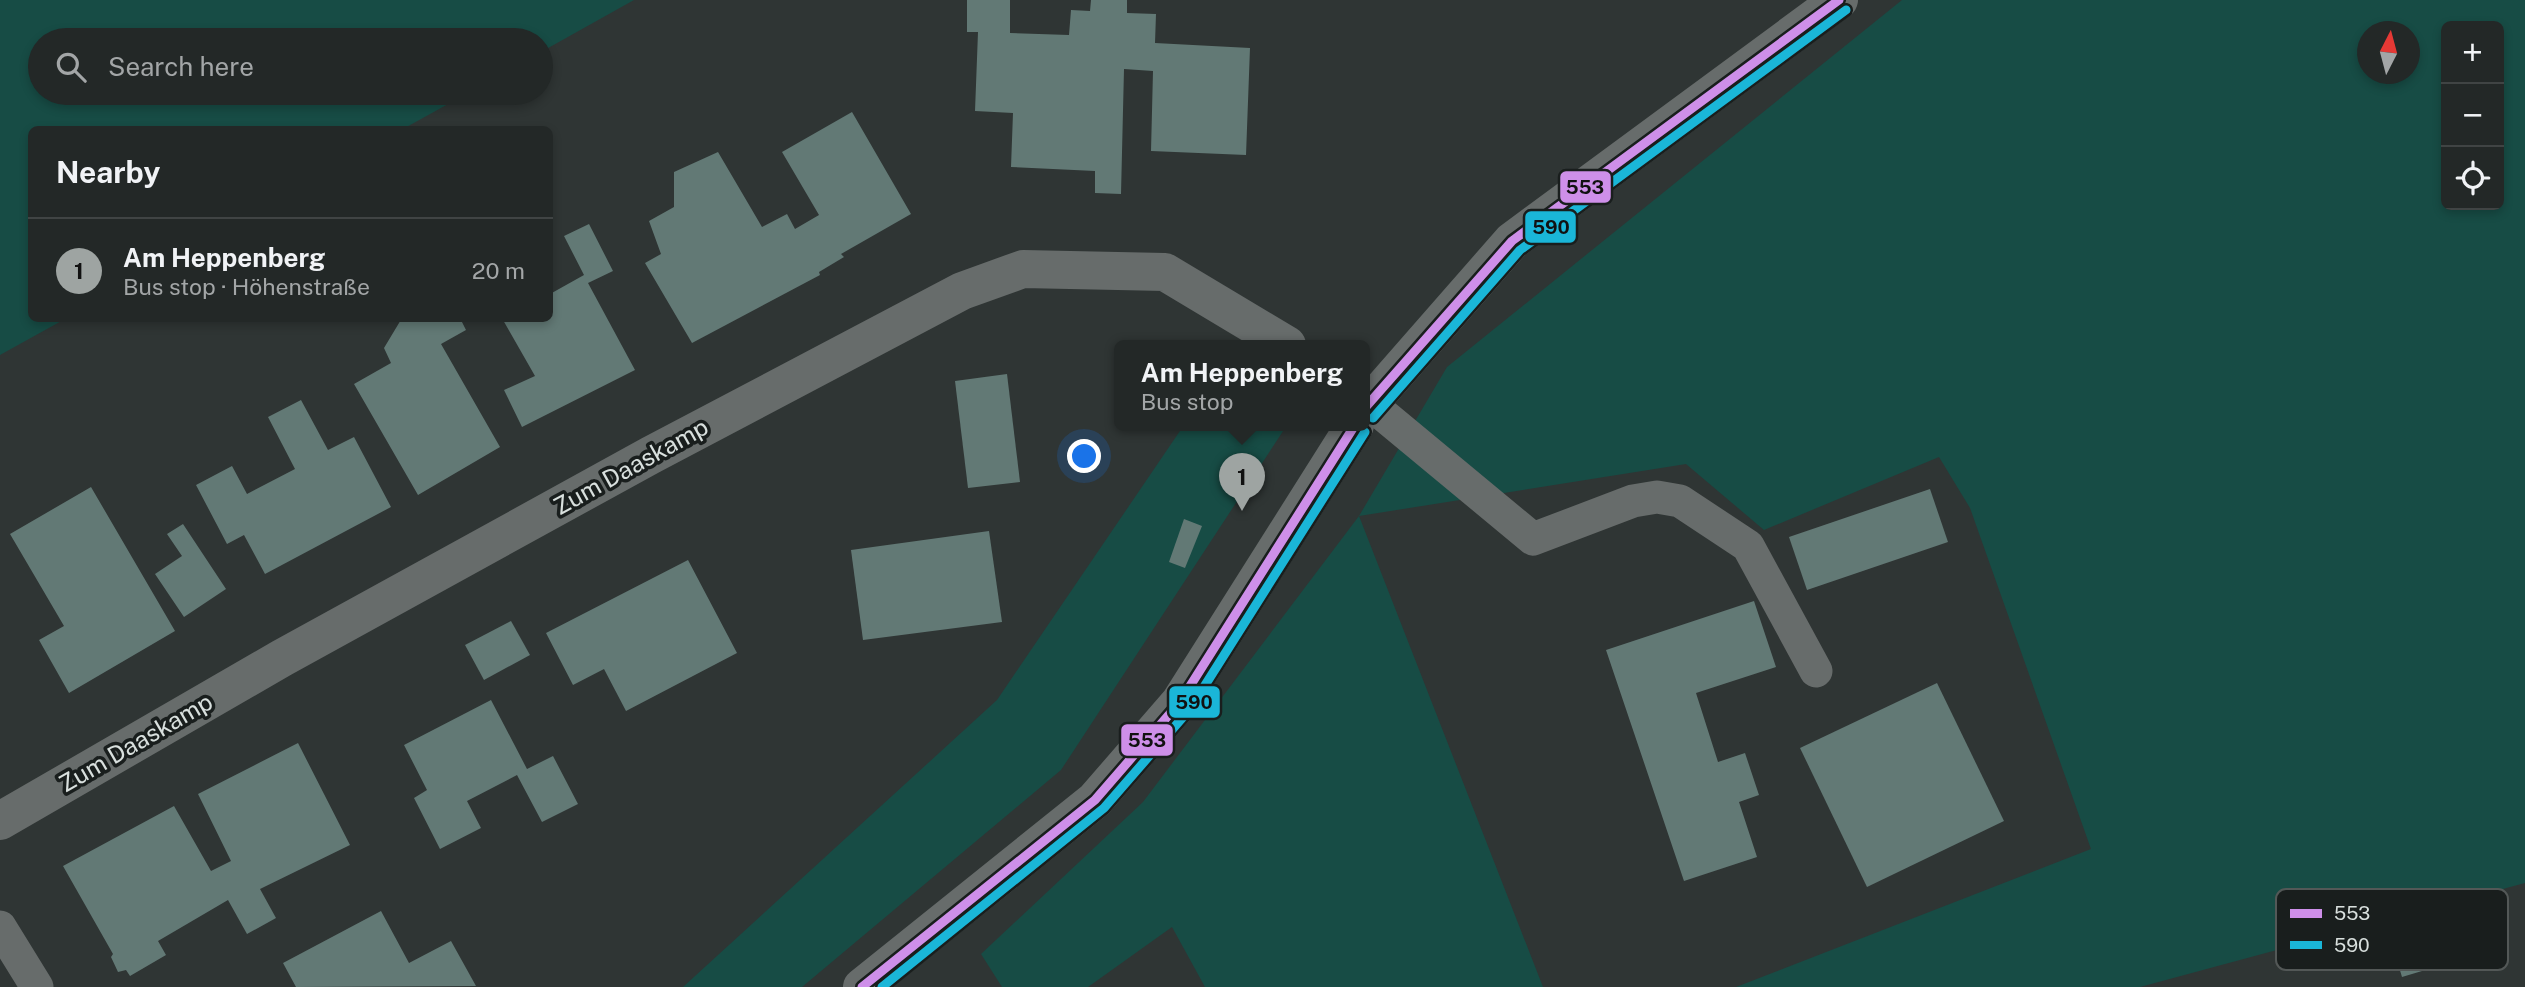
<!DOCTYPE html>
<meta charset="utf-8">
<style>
body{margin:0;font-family:"Public Sans",sans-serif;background:#2f3433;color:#f1f3f6}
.controls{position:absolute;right:21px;top:21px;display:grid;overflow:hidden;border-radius:10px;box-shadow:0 4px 10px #0003}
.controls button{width:63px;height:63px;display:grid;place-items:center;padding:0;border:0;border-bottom:2px solid #404444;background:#232827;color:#f1f3f6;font:35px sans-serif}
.compass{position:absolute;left:2357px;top:21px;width:63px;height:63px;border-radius:50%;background:#232827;box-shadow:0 4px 10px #0003;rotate:6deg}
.you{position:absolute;left:1085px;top:457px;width:24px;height:24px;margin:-18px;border:5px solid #fff;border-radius:50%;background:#1a73e8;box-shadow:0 0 0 10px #1a73e833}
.badge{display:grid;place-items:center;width:46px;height:46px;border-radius:50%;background:#9ea4a2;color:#111;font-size:23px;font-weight:700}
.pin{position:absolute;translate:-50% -58px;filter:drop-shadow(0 2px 4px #0008)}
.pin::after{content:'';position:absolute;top:37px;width:24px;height:21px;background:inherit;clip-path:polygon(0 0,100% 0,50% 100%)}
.popup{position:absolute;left:1114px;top:340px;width:256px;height:91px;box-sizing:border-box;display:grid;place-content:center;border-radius:10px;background:#232827;filter:drop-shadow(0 2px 5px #0005);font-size:23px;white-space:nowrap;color:#a3a6a7}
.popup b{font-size:26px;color:#f1f3f6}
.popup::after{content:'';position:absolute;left:50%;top:100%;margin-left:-14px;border:14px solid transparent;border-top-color:#232827}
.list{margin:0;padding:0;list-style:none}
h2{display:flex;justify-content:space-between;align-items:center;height:91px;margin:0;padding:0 28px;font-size:30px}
h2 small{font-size:23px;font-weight:400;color:#a3a6a7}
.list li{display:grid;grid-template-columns:46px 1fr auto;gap:21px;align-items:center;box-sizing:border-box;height:105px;padding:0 28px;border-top:2px solid #404444}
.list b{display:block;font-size:26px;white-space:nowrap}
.list p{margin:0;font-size:23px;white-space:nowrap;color:#a3a6a7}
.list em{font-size:23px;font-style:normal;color:#a3a6a7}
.icon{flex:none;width:38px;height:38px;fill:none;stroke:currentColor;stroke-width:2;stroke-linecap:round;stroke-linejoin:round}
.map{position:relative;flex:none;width:2525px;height:987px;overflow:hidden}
.search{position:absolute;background:#232827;box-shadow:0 4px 10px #0003;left:28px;top:28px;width:525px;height:77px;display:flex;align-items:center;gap:18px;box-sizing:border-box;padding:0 24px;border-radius:38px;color:#a3a6a7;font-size:26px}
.panel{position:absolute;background:#232827;box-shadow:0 4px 10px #0003;left:28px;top:126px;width:525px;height:196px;border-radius:10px}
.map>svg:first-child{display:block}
</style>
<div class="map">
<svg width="2525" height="987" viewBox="0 0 2525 987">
<rect width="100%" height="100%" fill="#2f3534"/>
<g fill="#174c45" fill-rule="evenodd">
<path d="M 0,0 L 634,0 L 541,52 L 541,40 L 40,40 L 40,93 L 468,93 L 403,129 L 32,130 L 32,318 L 65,319 L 0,355 Z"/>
<path d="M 1902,0 L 2525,0 L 2525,883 L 2140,987 L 1736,987 L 2091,849 L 1970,508 L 1939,457 L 1764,530 L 1686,464 L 1359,516 L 1543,987 L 1205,987 L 1172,927 L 1088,987 L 1002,987 L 981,954 L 1143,802 L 1359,516 L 1447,367 ZM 2446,26 L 2499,26 L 2499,205 L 2446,205 ZM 2368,32 L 2410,32 L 2410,74 L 2368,74 Z"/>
<path d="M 1184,425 L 1287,425 L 1061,770 L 802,987 L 683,987 L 997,700 Z"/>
</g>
<g fill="#627975">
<path d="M 967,0 L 1010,0 L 1010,33 L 1069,35 L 1071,10 L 1090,11 L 1091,0 L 1127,0 L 1127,13 L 1156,14 L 1155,43 L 1250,48 L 1246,155 L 1151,151 L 1153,71 L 1124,69 L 1121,194 L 1095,193 L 1095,171 L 1011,167 L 1013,113 L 975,111 L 978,32 L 967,32 Z"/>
<path d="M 852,112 L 911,214 L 841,254 L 844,257 L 819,272 L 820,275 L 692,343 L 645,263 L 661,254 L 649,221 L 674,207 L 674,172 L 718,152 L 762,227 L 787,214 L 795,229 L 819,215 L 782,152 Z"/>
<path d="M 589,224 L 613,271 L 588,283 L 635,370 L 522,427 L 504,390 L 535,376 L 503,320 L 550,318 L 550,294 L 584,275 L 564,236 Z"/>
<path d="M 402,318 L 460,318 L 466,330 L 441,344 L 500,447 L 418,495 L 354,384 L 391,363 L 384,348 Z"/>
<path d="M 1007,374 L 1020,482 L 968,488 L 955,381 Z"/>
<path d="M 301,400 L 328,450 L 354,437 L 391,507 L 265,574 L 244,535 L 227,544 L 196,485 L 232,466 L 247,494 L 295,469 L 268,417 Z"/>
<path d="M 91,487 L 175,631 L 69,693 L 39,640 L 64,626 L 10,534 Z"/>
<path d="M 1930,489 L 1948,542 L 1807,590 L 1789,537 Z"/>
<path d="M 1184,519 L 1202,526 L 1185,568 L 1169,562 Z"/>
<path d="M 183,524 L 226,589 L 184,617 L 155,574 L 182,556 L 167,534 Z"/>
<path d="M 989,531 L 1002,622 L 863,640 L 851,550 Z"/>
<path d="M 688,560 L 737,653 L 626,711 L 604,669 L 573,685 L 546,633 Z"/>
<path d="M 1754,601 L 1776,667 L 1696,693 L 1718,762 L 1745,753 L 1759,795 L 1739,802 L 1757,857 L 1684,881 L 1606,650 Z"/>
<path d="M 511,621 L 530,655 L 484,680 L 465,645 Z"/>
<path d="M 1937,683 L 2004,821 L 1867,887 L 1800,748 Z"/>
<path d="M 491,700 L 527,769 L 553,756 L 578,804 L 542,822 L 517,775 L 467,801 L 481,828 L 440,849 L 414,798 L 427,790 L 404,745 Z"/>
<path d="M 298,743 L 350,845 L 260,889 L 276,918 L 247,934 L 228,900 L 158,941 L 166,955 L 130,976 L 126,970 L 118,972 L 111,957 L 113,954 L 63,866 L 174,806 L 211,871 L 231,861 L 198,794 Z"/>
<path d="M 381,911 L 409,963 L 451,941 L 476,986 L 296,987 L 283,963 Z"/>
<path d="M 2451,913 L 2458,937 L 2436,944 L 2442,965 L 2402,977 L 2388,931 Z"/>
</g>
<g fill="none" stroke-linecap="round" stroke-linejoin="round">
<g stroke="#676c6b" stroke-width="33">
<path d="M 1369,403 L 1533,539 L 1633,501 L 1657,497 L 1680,501 L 1748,546 L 1816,671"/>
<path d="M 0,927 L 37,987"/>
</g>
<path stroke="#676c6b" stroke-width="38" d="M 0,821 L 282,658 L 651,455 L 962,291 L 1023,269 L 1165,272 L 1287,345"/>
<g stroke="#676c6b" stroke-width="38">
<path d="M 1364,410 L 1512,241 L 1839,0"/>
<path d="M 862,987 L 1095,800 L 1180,702 L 1355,425"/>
</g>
<g stroke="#191e1d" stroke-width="14">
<g id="bus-1">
<path d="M 1364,409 L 1512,241 L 1839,0"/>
<path d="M 862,987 L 1095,800 L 1180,702 L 1355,425"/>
</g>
</g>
<g stroke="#191e1d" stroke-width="14">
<g id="bus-2">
<path d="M 1373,418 L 1520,250 L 1846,10"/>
<path d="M 882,987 L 1104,808 L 1190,709 L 1365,432"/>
</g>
</g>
<use href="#bus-1" stroke="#ce8fe9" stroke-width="9"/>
<use href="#bus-2" stroke="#1ab6d8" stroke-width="9"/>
</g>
<g text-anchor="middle" stroke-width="7" stroke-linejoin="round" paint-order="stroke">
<g font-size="24" fill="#d9e0de" stroke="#191e1d">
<text transform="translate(631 467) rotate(-29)" y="8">Zum Daaskamp</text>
<text transform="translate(136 743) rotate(-30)" y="8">Zum Daaskamp</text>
</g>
</g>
<rect x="2276" y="889" width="232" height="81" rx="10" fill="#191e1d" stroke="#535857" stroke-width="2"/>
<rect x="2290" y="909" width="32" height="9" fill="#ce8fe9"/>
<rect x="2290" y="941" width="32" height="8" fill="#1ab6d8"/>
<g font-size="19" fill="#d9e0de">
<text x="2334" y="920">553</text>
<text x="2334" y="952">590</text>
</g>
<g stroke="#191e1d" stroke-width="2.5">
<rect x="1559" y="170" width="53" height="34" rx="7" fill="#ce8fe9"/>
<rect x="1524" y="210" width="53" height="34" rx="7" fill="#1ab6d8"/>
<rect x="1168" y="685" width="53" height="34" rx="7" fill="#1ab6d8"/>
<rect x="1120" y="723" width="54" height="34" rx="7" fill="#ce8fe9"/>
</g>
<g font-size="19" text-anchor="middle" font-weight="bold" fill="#111">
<text x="1585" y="194">553</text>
<text x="1551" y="234">590</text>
<text x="1194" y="709">590</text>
<text x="1147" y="747">553</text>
</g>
</svg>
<div class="controls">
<button>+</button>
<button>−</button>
<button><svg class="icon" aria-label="locate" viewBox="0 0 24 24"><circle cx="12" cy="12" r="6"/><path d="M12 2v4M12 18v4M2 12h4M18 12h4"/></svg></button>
</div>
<svg class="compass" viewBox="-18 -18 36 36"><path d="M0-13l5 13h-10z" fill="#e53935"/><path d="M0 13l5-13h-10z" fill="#a3a6a7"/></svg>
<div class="you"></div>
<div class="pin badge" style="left:1242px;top:511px">1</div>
<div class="popup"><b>Am Heppenberg</b>Bus stop</div>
<div class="search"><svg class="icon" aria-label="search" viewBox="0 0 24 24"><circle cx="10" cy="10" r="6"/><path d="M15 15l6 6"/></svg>Search here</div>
<section class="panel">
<h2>Nearby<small></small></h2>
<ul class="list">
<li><span class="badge">1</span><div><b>Am Heppenberg</b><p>Bus stop · Höhenstraße</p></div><em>20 m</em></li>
</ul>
</section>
</div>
